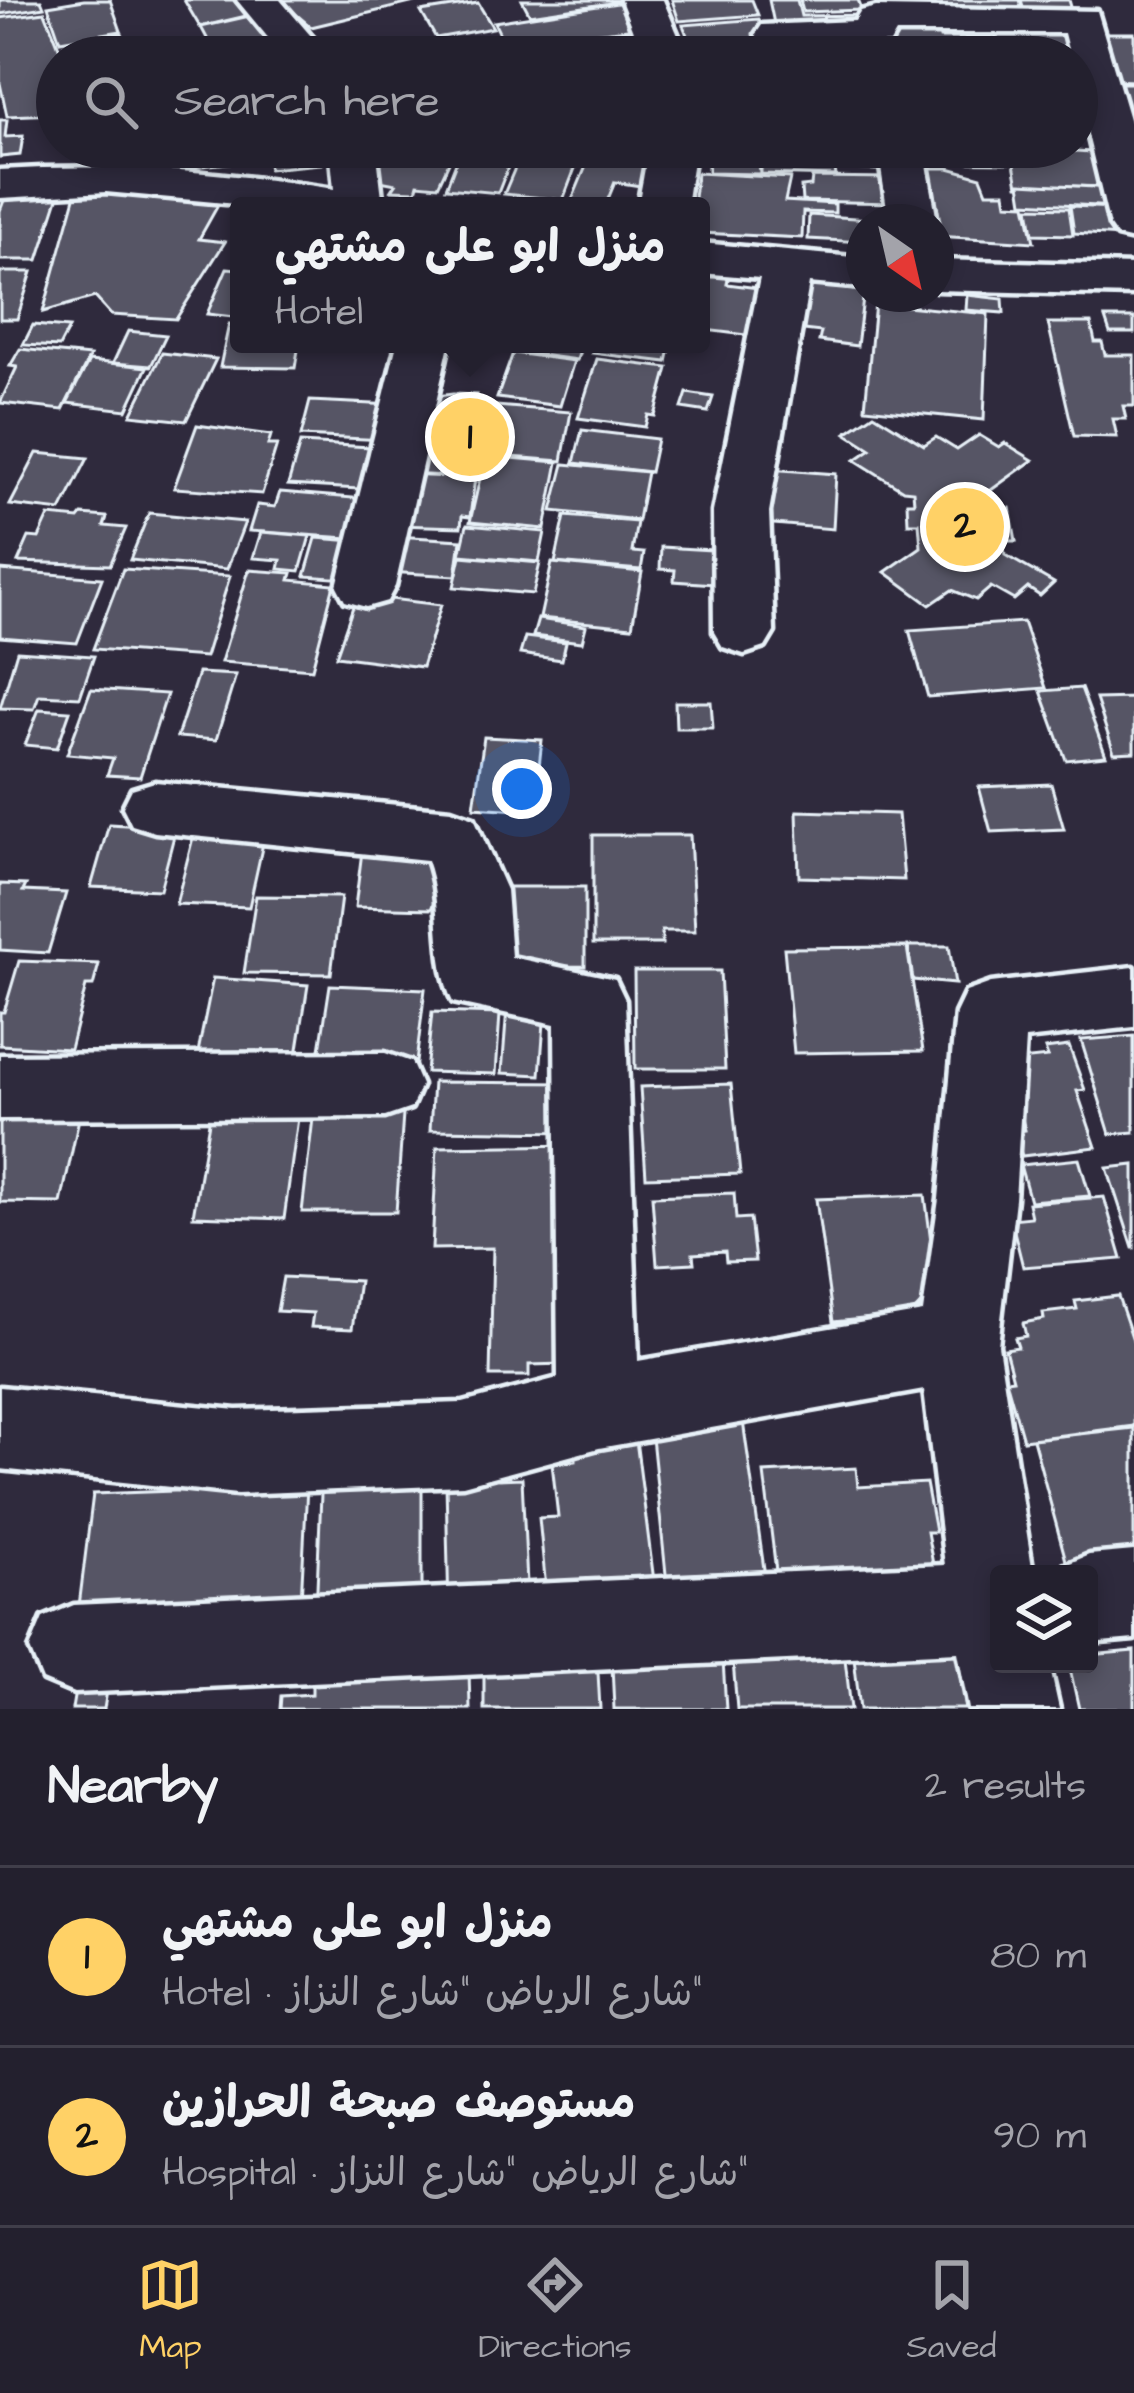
<!DOCTYPE html>
<meta charset="utf-8">
<style>
body{margin:0;font-family:"Architects Daughter","Playpen Sans Arabic",sans-serif;background:#2b2836;color:#f1f3f6}
.controls{position:absolute;right:36px;bottom:36px;display:grid;overflow:hidden;border-radius:12px;box-shadow:0 6px 18px #0003}
.controls button{width:108px;height:108px;display:grid;place-items:center;padding:0;border:0;border-bottom:3px solid #403e4a;background:#23202e;color:#f1f3f6;font:60px sans-serif}
.compass{position:absolute;left:846px;top:204px;width:108px;height:108px;border-radius:50%;background:#23202e;box-shadow:0 6px 18px #0003;rotate:146deg}
.you{position:absolute;left:522px;top:789px;width:42px;height:42px;margin:-30px;border:9px solid #fff;border-radius:50%;background:#1a73e8;box-shadow:0 0 0 18px #1a73e833}
.badge{display:grid;place-items:center;width:78px;height:78px;border-radius:50%;background:#ffd166;color:#111;font-size:39px;font-weight:700}
.pin{position:absolute;translate:-50% -50%;border:6px solid #fff;box-shadow:0 3px 12px #0006}
.popup{position:absolute;left:230px;top:197px;width:480px;height:156px;box-sizing:border-box;display:grid;place-content:center;border-radius:12px;background:#23202e;filter:drop-shadow(0 3px 9px #0005);font-size:39px;white-space:nowrap;color:#a3a3aa}
.popup b{font-size:45px;color:#f1f3f6}
.popup::after{content:'';position:absolute;left:50%;top:100%;margin-left:-24px;border:24px solid transparent;border-top-color:#23202e}
.list{margin:0;padding:0;list-style:none}
h2{display:flex;justify-content:space-between;align-items:center;height:156px;margin:0;padding:0 48px;font-size:51px}
h2 small{font-size:39px;font-weight:400;color:#a3a3aa}
.list li{display:grid;grid-template-columns:78px 1fr auto;gap:36px;align-items:center;box-sizing:border-box;height:180px;padding:0 48px;border-top:3px solid #403e4a}
.list b{display:block;font-size:45px;white-space:nowrap}
.list p{margin:0;font-size:39px;white-space:nowrap;color:#a3a3aa}
.list em{font-size:39px;font-style:normal;color:#a3a3aa}
.icon{flex:none;width:66px;height:66px;fill:none;stroke:currentColor;stroke-width:2;stroke-linecap:round;stroke-linejoin:round}
.map{position:relative;flex:none;width:1134px;height:1709px;overflow:hidden}
.search{position:absolute;background:#23202e;box-shadow:0 6px 18px #0003;left:36px;right:36px;top:36px;height:132px;display:flex;align-items:center;gap:30px;box-sizing:border-box;padding:0 42px;border-radius:66px;color:#a3a3aa;font-size:45px}
.sheet{height:516px;background:#23202e}
nav{display:flex;justify-content:space-around;align-items:center;box-sizing:border-box;height:168px;border-top:3px solid #403e4a;background:#23202e;font-size:33px;color:#a3a3aa}
nav a{display:grid;justify-items:center;gap:6px}
nav .on{color:#ffd166}
.map>svg:first-child{display:block}
</style>
<div class="map">
<svg width="1134" height="1709" viewBox="0 0 1134 1709">
<rect width="100%" height="100%" fill="#2f2a3d"/>
<filter id="ink" filterUnits="userSpaceOnUse"><feTurbulence type="fractalNoise" baseFrequency=".00833" numOctaves="2"/><feDisplacementMap in="SourceGraphic" scale="24" xChannelSelector="R" yChannelSelector="G"/><feConvolveMatrix kernelMatrix="1 2 1 2 8 2 1 2 1" color-interpolation-filters="sRGB"/></filter>
<g filter="url(#ink)">
<g fill="#575565" stroke="#e8f1f8" stroke-width="3">
<path d="M 0,0 L 41,0 L 44,7 L 0,14 Z"/>
<path d="M 84,0 L 110,0 L 121,31 L 60,41 L 48,6 Z"/>
<path d="M 184,0 L 253,0 L 263,12 L 200,27 Z"/>
<path d="M 279,0 L 413,0 L 415,2 L 311,27 Z"/>
<path d="M 522,0 L 623,0 L 624,1 L 530,15 Z"/>
<path d="M 672,0 L 752,0 L 758,15 L 679,21 Z"/>
<path d="M 769,0 L 797,0 L 801,16 L 864,15 L 869,33 L 776,33 Z"/>
<path d="M 800,0 L 858,0 L 862,10 L 803,12 Z"/>
<path d="M 875,0 L 1020,0 L 1023,10 L 879,18 Z"/>
<path d="M 1021,0 L 1069,0 L 1074,17 L 1026,16 Z"/>
<path d="M 624,2 L 637,28 L 504,43 L 494,22 Z"/>
<path d="M 478,3 L 493,28 L 436,38 L 421,12 Z"/>
<path d="M 45,12 L 63,57 L 57,57 L 57,114 L 7,116 L 0,83 L 0,18 Z"/>
<path d="M 267,12 L 293,42 L 217,57 L 201,27 Z"/>
<path d="M 759,19 L 771,46 L 694,53 L 683,25 Z"/>
<path d="M 890,21 L 936,21 L 940,38 L 991,38 L 996,57 L 894,57 Z"/>
<path d="M 991,21 L 1075,22 L 1088,61 L 1001,57 Z"/>
<path d="M 636,29 L 650,54 L 574,57 L 565,38 Z"/>
<path d="M 122,33 L 133,57 L 69,57 L 64,45 Z"/>
<path d="M 1102,33 L 1134,33 L 1134,81 L 1109,80 Z"/>
<path d="M 562,36 L 573,57 L 511,57 L 505,45 Z"/>
<path d="M 790,36 L 871,37 L 874,57 L 792,57 Z"/>
<path d="M 498,39 L 503,57 L 444,57 L 442,53 Z"/>
<path d="M 1106,83 L 1134,83 L 1134,116 L 1116,116 Z"/>
<path d="M 0,120 L 7,120 L 5,137 L 23,136 L 20,155 L 0,157 Z"/>
<path d="M 178,147 L 236,147 L 237,162 L 183,168 Z"/>
<path d="M 264,147 L 315,147 L 321,164 L 269,169 Z"/>
<path d="M 382,147 L 456,147 L 438,186 L 418,184 L 416,191 L 392,190 L 396,184 L 380,181 L 375,173 L 387,147 Z"/>
<path d="M 462,147 L 515,149 L 498,193 L 446,188 Z"/>
<path d="M 594,147 L 662,150 L 653,188 L 615,182 L 606,204 L 572,200 Z"/>
<path d="M 722,147 L 758,147 L 760,174 L 708,173 L 708,157 L 723,158 Z"/>
<path d="M 761,147 L 826,147 L 826,155 L 855,156 L 855,162 L 876,163 L 877,170 L 835,169 L 836,176 L 761,174 Z"/>
<path d="M 916,147 L 1005,147 L 1008,163 L 919,162 Z"/>
<path d="M 1011,147 L 1107,153 L 1115,187 L 1018,185 Z"/>
<path d="M 523,149 L 580,155 L 563,200 L 504,194 Z"/>
<path d="M 913,168 L 949,168 L 981,177 L 987,192 L 1005,192 L 1007,203 L 1026,204 L 1034,242 L 936,236 L 936,222 Z"/>
<path d="M 697,173 L 790,178 L 785,201 L 835,204 L 835,213 L 803,212 L 802,238 L 701,233 L 701,206 L 693,206 Z"/>
<path d="M 812,177 L 893,178 L 894,203 L 802,201 L 801,187 L 811,186 Z"/>
<path d="M 1020,183 L 1113,188 L 1116,207 L 1023,202 Z"/>
<path d="M 77,190 L 222,198 L 199,239 L 225,242 L 176,319 L 111,315 L 95,297 L 43,312 Z"/>
<path d="M 6,195 L 59,195 L 38,260 L 0,260 L 0,211 Z"/>
<path d="M 1070,206 L 1116,208 L 1120,236 L 1074,233 Z"/>
<path d="M 1029,207 L 1069,208 L 1073,235 L 1033,234 Z"/>
<path d="M 809,215 L 900,221 L 900,222 L 864,222 L 864,242 L 808,239 Z"/>
<path d="M 701,267 L 730,271 L 727,284 L 766,289 L 754,336 L 705,330 Z"/>
<path d="M 227,268 L 239,269 L 234,317 L 207,314 Z"/>
<path d="M 0,272 L 32,272 L 17,319 L 0,319 Z"/>
<path d="M 795,283 L 864,291 L 857,346 L 819,341 L 821,332 L 786,328 Z"/>
<path d="M 967,295 L 1003,299 L 1004,313 L 966,310 Z"/>
<path d="M 875,303 L 988,314 L 984,420 L 865,408 Z"/>
<path d="M 1105,318 L 1134,318 L 1134,333 L 1110,333 Z"/>
<path d="M 1048,323 L 1091,323 L 1095,342 L 1102,342 L 1105,355 L 1134,355 L 1134,406 L 1123,406 L 1126,419 L 1113,419 L 1117,437 L 1074,436 Z"/>
<path d="M 229,324 L 239,324 L 239,344 L 299,344 L 295,368 L 220,367 Z"/>
<path d="M 33,325 L 69,328 L 59,347 L 23,345 Z"/>
<path d="M 128,331 L 166,335 L 151,366 L 113,363 Z"/>
<path d="M 512,344 L 582,344 L 577,360 L 510,351 Z"/>
<path d="M 595,344 L 671,344 L 667,362 L 592,353 Z"/>
<path d="M 20,349 L 90,356 L 63,410 L 0,403 L 17,367 L 10,366 Z"/>
<path d="M 162,353 L 216,359 L 186,421 L 131,415 Z"/>
<path d="M 513,353 L 574,361 L 560,406 L 497,398 Z"/>
<path d="M 597,359 L 668,368 L 655,416 L 648,415 L 645,427 L 578,418 Z"/>
<path d="M 89,361 L 147,367 L 127,410 L 67,403 Z"/>
<path d="M 687,393 L 713,397 L 708,412 L 682,408 Z"/>
<path d="M 453,394 L 476,395 L 473,417 L 425,416 L 428,397 Z"/>
<path d="M 310,401 L 393,405 L 386,440 L 301,436 Z"/>
<path d="M 496,406 L 571,412 L 562,461 L 485,455 Z"/>
<path d="M 874,414 L 924,445 L 936,437 L 957,450 L 979,435 L 999,447 L 1005,443 L 1033,460 L 987,493 L 990,508 L 1010,508 L 1016,541 L 1003,541 L 1005,555 L 1054,583 L 1040,596 L 1028,588 L 1014,600 L 991,587 L 976,600 L 952,590 L 930,605 L 885,572 L 921,547 L 919,523 L 908,523 L 907,502 L 914,502 L 913,491 L 903,490 L 855,460 L 871,449 L 846,433 Z"/>
<path d="M 421,416 L 484,418 L 480,444 L 416,442 Z"/>
<path d="M 197,425 L 271,435 L 268,445 L 277,445 L 262,494 L 174,488 Z"/>
<path d="M 582,430 L 657,439 L 650,472 L 574,463 Z"/>
<path d="M 300,443 L 387,448 L 377,490 L 288,485 Z"/>
<path d="M 407,443 L 481,445 L 477,477 L 401,474 Z"/>
<path d="M 37,453 L 88,458 L 61,511 L 10,505 Z"/>
<path d="M 485,456 L 558,462 L 545,529 L 470,522 Z"/>
<path d="M 564,464 L 647,472 L 638,520 L 552,511 Z"/>
<path d="M 755,468 L 836,474 L 833,529 L 750,522 Z"/>
<path d="M 405,475 L 475,478 L 470,517 L 462,516 L 461,527 L 396,525 Z"/>
<path d="M 280,492 L 378,500 L 362,539 L 249,531 L 257,505 L 275,507 Z"/>
<path d="M 149,513 L 245,522 L 227,569 L 130,560 Z"/>
<path d="M 82,515 L 107,517 L 104,526 L 126,528 L 110,565 L 18,562 L 29,537 L 39,538 L 49,516 L 79,519 Z"/>
<path d="M 565,516 L 637,522 L 632,552 L 644,553 L 641,570 L 555,563 Z"/>
<path d="M 467,525 L 545,532 L 539,562 L 460,555 Z"/>
<path d="M 261,532 L 310,536 L 300,571 L 279,569 L 281,560 L 253,558 Z"/>
<path d="M 395,536 L 461,540 L 456,576 L 387,572 Z"/>
<path d="M 316,538 L 355,541 L 346,579 L 305,576 Z"/>
<path d="M 661,547 L 729,551 L 727,585 L 674,581 L 675,570 L 660,569 Z"/>
<path d="M 461,556 L 540,563 L 533,594 L 454,587 Z"/>
<path d="M 552,563 L 642,572 L 632,627 L 540,618 Z"/>
<path d="M 123,569 L 230,576 L 205,657 L 93,649 Z"/>
<path d="M 0,570 L 102,578 L 77,643 L 0,637 Z"/>
<path d="M 249,570 L 292,573 L 290,580 L 334,584 L 312,669 L 221,662 Z"/>
<path d="M 357,595 L 441,605 L 422,667 L 336,656 Z"/>
<path d="M 538,619 L 586,626 L 582,642 L 533,636 Z"/>
<path d="M 1023,622 L 1046,688 L 928,697 L 909,630 Z"/>
<path d="M 525,637 L 566,642 L 562,660 L 520,654 Z"/>
<path d="M 17,651 L 94,656 L 80,697 L 39,695 L 34,709 L 0,708 Z"/>
<path d="M 198,673 L 236,675 L 216,740 L 177,737 Z"/>
<path d="M 1081,688 L 1106,756 L 1066,760 L 1041,691 Z"/>
<path d="M 91,689 L 167,694 L 140,777 L 107,775 L 113,758 L 67,754 Z"/>
<path d="M 1134,698 L 1134,752 L 1114,753 L 1096,699 Z"/>
<path d="M 675,702 L 711,702 L 713,728 L 676,728 Z"/>
<path d="M 39,709 L 70,711 L 57,748 L 25,745 Z"/>
<path d="M 484,737 L 542,740 L 534,811 L 474,807 Z"/>
<path d="M 1051,784 L 1064,829 L 991,832 L 979,787 Z"/>
<path d="M 797,811 L 898,814 L 904,880 L 799,877 Z"/>
<path d="M 197,822 L 267,825 L 249,907 L 176,904 Z"/>
<path d="M 109,824 L 176,828 L 160,890 L 91,887 Z"/>
<path d="M 593,835 L 690,835 L 695,931 L 662,931 L 662,944 L 593,944 Z"/>
<path d="M 363,843 L 433,860 L 442,883 L 431,909 L 355,907 Z"/>
<path d="M 0,884 L 26,885 L 23,891 L 66,893 L 48,953 L 0,950 Z"/>
<path d="M 492,887 L 585,887 L 585,966 L 489,967 Z"/>
<path d="M 256,896 L 341,897 L 331,974 L 244,973 Z"/>
<path d="M 908,946 L 949,946 L 955,984 L 913,980 Z"/>
<path d="M 907,947 L 923,1051 L 794,1053 L 784,948 Z"/>
<path d="M 19,961 L 99,964 L 93,986 L 86,986 L 70,1049 L 0,1045 L 0,1012 L 4,1012 Z"/>
<path d="M 634,971 L 720,971 L 725,1069 L 635,1069 Z"/>
<path d="M 213,978 L 308,985 L 293,1081 L 193,1077 Z"/>
<path d="M 330,985 L 425,989 L 414,1079 L 316,1075 Z"/>
<path d="M 507,1008 L 545,1009 L 540,1075 L 502,1073 Z"/>
<path d="M 432,1012 L 500,1014 L 496,1074 L 426,1072 Z"/>
<path d="M 1134,1036 L 1134,1132 L 1110,1134 L 1081,1040 Z"/>
<path d="M 1069,1046 L 1085,1090 L 1077,1091 L 1096,1147 L 1022,1156 L 1014,1132 L 1025,1130 L 1016,1094 L 1020,1060 L 1048,1057 L 1045,1049 Z"/>
<path d="M 433,1082 L 572,1083 L 572,1132 L 430,1130 Z"/>
<path d="M 731,1084 L 740,1174 L 646,1177 L 640,1087 Z"/>
<path d="M 0,1093 L 84,1095 L 61,1203 L 0,1202 Z"/>
<path d="M 315,1101 L 404,1101 L 396,1212 L 302,1212 Z"/>
<path d="M 210,1116 L 298,1118 L 284,1219 L 193,1216 Z"/>
<path d="M 582,1145 L 566,1364 L 529,1365 L 529,1376 L 490,1376 L 493,1248 L 432,1249 L 437,1147 Z"/>
<path d="M 1079,1159 L 1090,1196 L 1030,1201 L 1020,1165 Z"/>
<path d="M 1134,1165 L 1134,1248 L 1133,1248 L 1107,1168 Z"/>
<path d="M 734,1193 L 736,1219 L 750,1218 L 755,1261 L 726,1262 L 725,1252 L 693,1254 L 694,1263 L 657,1265 L 652,1196 Z"/>
<path d="M 925,1195 L 937,1287 L 912,1314 L 833,1322 L 816,1199 Z"/>
<path d="M 1104,1197 L 1122,1259 L 1023,1267 L 1011,1219 L 1031,1217 L 1028,1203 Z"/>
<path d="M 283,1277 L 359,1281 L 352,1329 L 311,1327 L 313,1313 L 277,1311 Z"/>
<path d="M 1118,1296 L 1134,1343 L 1134,1426 L 1023,1440 L 1006,1380 L 1013,1379 L 1005,1349 L 1018,1347 L 1015,1338 L 1026,1336 L 1023,1323 L 1044,1319 L 1043,1313 L 1077,1309 L 1075,1301 Z"/>
<path d="M 740,1400 L 765,1576 L 667,1584 L 649,1408 Z"/>
<path d="M 1134,1428 L 1134,1561 L 1068,1568 L 1033,1439 Z"/>
<path d="M 636,1440 L 656,1597 L 548,1609 L 539,1518 L 558,1517 L 552,1463 L 576,1461 L 575,1447 Z"/>
<path d="M 422,1467 L 422,1607 L 316,1612 L 322,1471 Z"/>
<path d="M 499,1467 L 499,1479 L 522,1478 L 528,1606 L 449,1612 L 446,1483 Z"/>
<path d="M 856,1468 L 858,1487 L 926,1483 L 935,1532 L 927,1532 L 937,1586 L 779,1596 L 764,1473 Z"/>
<path d="M 307,1486 L 300,1621 L 76,1630 L 93,1494 Z"/>
<path d="M 957,1646 L 966,1709 L 860,1709 L 853,1649 Z"/>
<path d="M 1134,1651 L 1134,1709 L 1079,1709 L 1069,1664 L 1089,1664 L 1089,1655 Z"/>
<path d="M 597,1654 L 600,1709 L 484,1709 L 484,1660 Z"/>
<path d="M 845,1659 L 851,1709 L 737,1709 L 733,1662 Z"/>
<path d="M 723,1661 L 726,1709 L 614,1709 L 612,1665 Z"/>
<path d="M 469,1670 L 470,1709 L 280,1709 L 281,1696 L 312,1694 L 312,1680 Z"/>
<path d="M 75,1691 L 107,1691 L 104,1709 L 72,1709 Z"/>
</g>
<g fill="none" stroke-linecap="round" stroke-linejoin="round">
<g stroke="#e8f1f8" stroke-width="9">
<g id="minor">
<path d="M 237,0 L 280,0 L 329,57 L 284,57 Z"/>
<path d="M 621,0 L 663,0 L 687,57 L 643,57 Z"/>
<path d="M 876,7 L 1097,11 L 1134,136 L 1134,240 L 1117,236 L 1110,226 L 1077,88 L 1077,57 L 1070,57 L 1064,33 L 896,33 L 890,43 L 803,47 L 807,57 L 763,57 L 756,34 L 762,25 L 855,21 L 861,11 Z"/>
<path d="M 330,147 L 376,147 L 383,206 L 258,206 L 106,192 L 0,198 L 0,170 C 120,163 215,171 334,189 Z"/>
<path d="M 649,147 L 695,147 L 686,206 L 638,206 Z"/>
<path d="M 878,147 L 924,147 L 937,222 L 936,223 L 889,222 Z"/>
<path d="M 701,243 L 864,258 L 864,288 L 809,283 L 769,512 L 774,632 L 765,647 L 744,654 L 723,647 L 714,632 L 713,512 L 760,278 L 701,273 Z"/>
<path d="M 936,260 L 1134,265 L 1134,295 L 936,290 Z"/>
<path d="M 397,344 L 449,344 L 395,586 L 387,601 L 366,607 L 345,601 L 337,586 Z"/>
<path d="M 155,782 L 451,810 L 474,818 L 506,890 L 511,957 L 615,979 L 625,1000 L 638,1361 L 923,1312 L 939,1199 L 956,1013 L 966,992 L 991,983 L 1134,967 L 1134,1027 L 1025,1039 L 1015,1199 L 998,1345 L 1033,1574 L 999,1574 L 999,1664 L 1049,1664 L 1059,1709 L 969,1709 L 958,1652 L 74,1693 L 43,1680 L 30,1649 L 43,1618 L 74,1605 L 945,1565 L 924,1390 L 599,1448 L 463,1485 L 237,1494 L 0,1469 L 0,1387 L 237,1410 L 463,1403 L 558,1378 L 555,1024 L 453,1002 C 432,958 444,906 427,860 L 155,832 L 132,825 L 123,807 L 132,789 Z"/>
<path d="M 385,1053 L 411,1062 L 421,1085 L 411,1108 L 385,1117 L 0,1119 L 0,1055 Z"/>
<path d="M 1134,1551 L 1134,1639 L 1089,1643 L 1089,1574 L 1056,1574 L 1058,1568 L 1089,1555 Z"/>
</g>
</g>
<use href="#minor" fill="#2f2a3d" fill-rule="evenodd"/>
</g>
</g>
</svg>
<div class="controls">
<button><svg class="icon" aria-label="layers" viewBox="0 0 24 24"><path d="M12 4l9 5-9 5-9-5zM3 14l9 5 9-5"/></svg></button>
</div>
<svg class="compass" viewBox="-18 -18 36 36"><path d="M0-13l5 13h-10z" fill="#e53935"/><path d="M0 13l5-13h-10z" fill="#a3a3aa"/></svg>
<div class="you"></div>
<div class="pin badge" style="left:470px;top:437px">1</div>
<div class="popup"><b>منزل ابو على مشتهي</b>Hotel</div>
<div class="pin badge" style="left:965px;top:527px">2</div>
<div class="search"><svg class="icon" aria-label="search" viewBox="0 0 24 24"><circle cx="10" cy="10" r="6"/><path d="M15 15l6 6"/></svg>Search here</div>
</div>
<section class="sheet">
<h2>Nearby<small>2 results</small></h2>
<ul class="list">
<li><span class="badge">1</span><div><b>منزل ابو على مشتهي</b><p>Hotel · شارع الرياض &quot;شارع النزاز&quot;</p></div><em>80 m</em></li>
<li><span class="badge">2</span><div><b>مستوصف صبحة الحرازين</b><p>Hospital · شارع الرياض &quot;شارع النزاز&quot;</p></div><em>90 m</em></li>
</ul>
</section>
<nav>
<a class="on"><svg class="icon" aria-label="map" viewBox="0 0 24 24"><path d="M3 6l6-2 6 2 6-2v14l-6 2-6-2-6 2zM9 4v14M15 6v14"/></svg>Map</a>
<a><svg class="icon" aria-label="directions" viewBox="0 0 24 24"><path d="M12 3l9 9-9 9-9-9zM9 14v-3h6M13 9l2 2-2 2"/></svg>Directions</a>
<a><svg class="icon" aria-label="saved" viewBox="0 0 24 24"><path d="M7 4h10v16l-5-4-5 4z"/></svg>Saved</a>
</nav>
